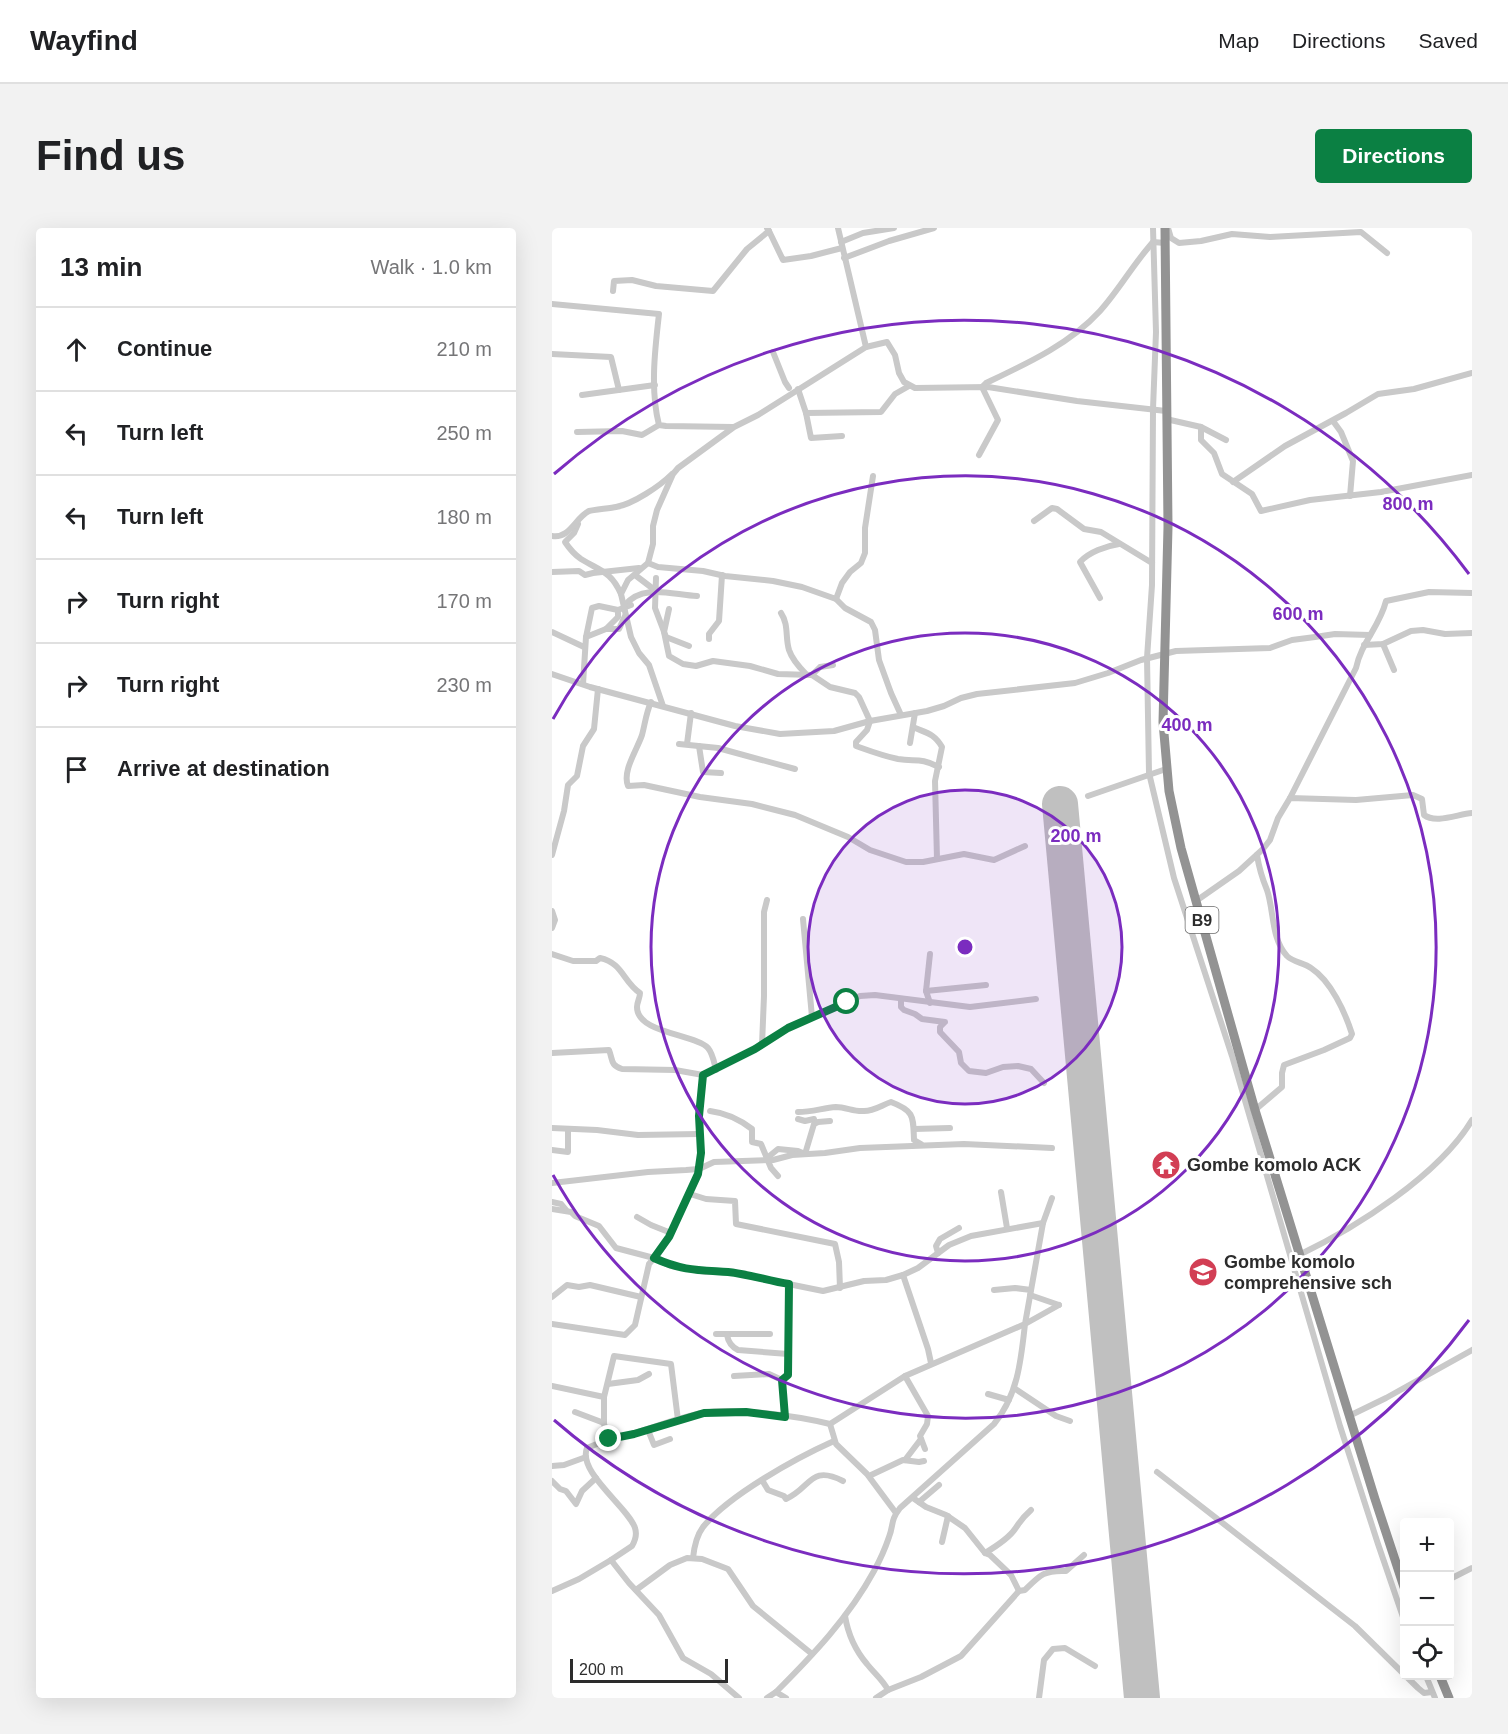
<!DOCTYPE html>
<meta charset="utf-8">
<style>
body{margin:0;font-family:Helvetica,sans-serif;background:#f2f2f2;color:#202124}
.controls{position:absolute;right:18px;bottom:18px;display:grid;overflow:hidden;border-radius:6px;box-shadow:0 6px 24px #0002}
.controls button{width:54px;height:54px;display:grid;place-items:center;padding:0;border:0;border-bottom:2px solid #e0e0e0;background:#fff;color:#202124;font:30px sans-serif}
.scale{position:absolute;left:18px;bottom:15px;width:158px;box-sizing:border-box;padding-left:6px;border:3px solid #2c2c2c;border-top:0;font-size:16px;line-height:21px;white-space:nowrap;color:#2c2c2c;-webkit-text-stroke:4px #fff;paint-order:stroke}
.stop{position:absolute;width:18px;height:18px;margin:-14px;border:4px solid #0b8043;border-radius:50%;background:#fff}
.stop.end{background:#0b8043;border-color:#fff;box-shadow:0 2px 6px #0008}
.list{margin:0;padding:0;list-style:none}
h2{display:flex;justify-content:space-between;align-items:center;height:78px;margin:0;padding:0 24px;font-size:26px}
h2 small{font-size:20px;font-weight:400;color:#757577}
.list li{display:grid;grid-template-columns:39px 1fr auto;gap:18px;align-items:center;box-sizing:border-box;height:84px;padding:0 24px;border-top:2px solid #e0e0e0}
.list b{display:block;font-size:22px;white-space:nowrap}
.list em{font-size:20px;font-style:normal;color:#757577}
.icon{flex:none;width:33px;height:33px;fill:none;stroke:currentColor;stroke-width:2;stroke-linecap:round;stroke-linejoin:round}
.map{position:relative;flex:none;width:920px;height:1470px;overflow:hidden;border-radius:6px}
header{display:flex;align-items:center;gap:36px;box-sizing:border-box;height:84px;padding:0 30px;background:#fff;border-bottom:2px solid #e0e0e0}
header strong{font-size:28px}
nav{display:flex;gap:33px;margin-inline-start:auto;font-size:21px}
.intro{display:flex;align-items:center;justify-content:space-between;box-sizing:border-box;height:144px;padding:0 36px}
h1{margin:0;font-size:42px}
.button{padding:15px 27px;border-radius:6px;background:#0b8043;color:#fff;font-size:21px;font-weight:700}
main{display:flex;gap:36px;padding:0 36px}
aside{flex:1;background:#fff;border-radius:6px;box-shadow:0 6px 24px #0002}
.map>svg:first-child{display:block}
</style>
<header>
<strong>Wayfind</strong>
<nav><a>Map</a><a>Directions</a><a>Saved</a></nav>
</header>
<div class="intro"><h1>Find us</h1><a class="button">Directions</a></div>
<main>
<aside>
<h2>13 min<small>Walk · 1.0 km</small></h2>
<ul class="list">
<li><svg class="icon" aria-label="ahead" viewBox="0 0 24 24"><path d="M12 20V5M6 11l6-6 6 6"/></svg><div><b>Continue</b></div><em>210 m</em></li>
<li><svg class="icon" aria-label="left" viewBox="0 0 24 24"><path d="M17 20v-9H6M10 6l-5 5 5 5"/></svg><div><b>Turn left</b></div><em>250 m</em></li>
<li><svg class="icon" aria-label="left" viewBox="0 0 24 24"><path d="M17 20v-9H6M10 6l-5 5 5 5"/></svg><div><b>Turn left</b></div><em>180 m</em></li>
<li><svg class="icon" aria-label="right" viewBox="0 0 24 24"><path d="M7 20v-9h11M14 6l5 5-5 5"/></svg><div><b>Turn right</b></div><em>170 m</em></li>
<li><svg class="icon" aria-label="right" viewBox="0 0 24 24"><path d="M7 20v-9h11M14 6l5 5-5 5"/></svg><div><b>Turn right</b></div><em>230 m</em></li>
<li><svg class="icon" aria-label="arrive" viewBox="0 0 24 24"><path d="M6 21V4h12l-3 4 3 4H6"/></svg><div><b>Arrive at destination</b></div></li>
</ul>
</aside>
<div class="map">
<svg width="920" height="1470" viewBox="0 0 920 1470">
<rect width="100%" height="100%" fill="#fff"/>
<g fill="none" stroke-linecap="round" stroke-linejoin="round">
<path stroke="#c0c0c0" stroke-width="36" d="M 508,576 L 590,1470"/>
<g stroke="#c9c9c9" stroke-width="6">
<path d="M 286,0 L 314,119"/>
<path d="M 601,0 L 604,104 L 601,181 L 600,357 L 595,430 L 597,545 L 622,650 L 680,828 L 788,1198 L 826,1316 L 852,1392"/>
<path d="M 616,0 L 619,10 L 627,15 L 649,13 L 680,6 L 718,9 L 809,4 L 835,25"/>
<path d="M 217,3 L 231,32 L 259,28 L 290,20"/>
<path d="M 289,14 L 311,5 L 342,0"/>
<path d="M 292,30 L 337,13 L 382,0"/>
<path d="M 61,63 L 62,53 L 80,52 L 104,58 L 161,63 L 195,21 L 217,3 L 215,0"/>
<path d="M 0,76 L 107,86 C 103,121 98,162 107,197 L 114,198 L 181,199"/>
<path d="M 221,124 L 233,154 L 237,160"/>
<path d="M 0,126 L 59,129 L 67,162"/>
<path d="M 430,159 L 434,155 C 474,136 518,116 548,83 C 566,63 579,40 596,20 L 601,14 L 613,15"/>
<path d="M 246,161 L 254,185 L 259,210 L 290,208"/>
<path d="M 30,167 L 103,157"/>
<path d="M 254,185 L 329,184 L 343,166 L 357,158"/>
<path d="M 614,191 L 649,199 L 649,212 L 662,225 L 670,246 L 700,266 L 709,283 L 758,272 L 829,264 L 920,247"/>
<path d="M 781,193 L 789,204 L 801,233 L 798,268"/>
<path d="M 649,199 L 674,212"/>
<path d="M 25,204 L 70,203 L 90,207 L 107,197"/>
<path d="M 427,227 L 446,192 L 430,159"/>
<path d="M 681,254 L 733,218 L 794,185 L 826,166 L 862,161 L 920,145"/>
<path d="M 482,293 L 500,280 L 505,281 L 532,301 L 549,304 L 600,335"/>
<path d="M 26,296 L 22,305 L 13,314 C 17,320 23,327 29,331 C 48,343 59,343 69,366"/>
<path d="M 0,308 C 18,311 23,290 37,283 C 41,282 59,280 64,279 C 81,276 108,258 120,246"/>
<path d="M 96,335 L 106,339 L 151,343 L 173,348 L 221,353 L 250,359 L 284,371 L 293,380 L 319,394 L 323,402 L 327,432 L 339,465 L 349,487"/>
<path d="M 0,344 L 27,343 L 33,347 L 41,345 L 87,340"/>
<path d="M 83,347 L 104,363"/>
<path d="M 104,350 L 103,380 L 114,409 L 137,418"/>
<path d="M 548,370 L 528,334 C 537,324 554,318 567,316"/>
<path d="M 284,371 L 290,355 L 298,344 L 309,335 L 313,325 L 313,300 L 321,248"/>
<path d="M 73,377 C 91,355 121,367 145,368"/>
<path d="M 117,381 L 112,404 L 117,428 L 131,436 L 144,438 L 161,433 L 198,438 L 226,446 L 260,447 L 278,459 L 303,465 L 307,469 L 318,493 L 315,502 L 304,514 L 304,518 C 318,523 331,528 346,531 C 363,534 368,529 387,539"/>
<path d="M 229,385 C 237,397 233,409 237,422 C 240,431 247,439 254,446"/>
<path d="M 54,401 L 67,401 L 73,388"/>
<path d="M 0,404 L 32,419"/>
<path d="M 34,409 L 40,380 L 47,378 L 66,382"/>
<path d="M 157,411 L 157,406 L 167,393 L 170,347"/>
<path d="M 831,416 L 842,442"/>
<path d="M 812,417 L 831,416 L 859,403 L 871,402 L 893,406 L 920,405"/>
<path d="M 0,446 L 38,459 L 183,498 L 228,506 L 282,503 L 318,493 L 375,483 L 392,478 L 409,470 L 425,466 L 523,455 L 556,445 L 589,432 L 624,423 L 718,420 L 740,412 L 763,409 L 783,406 L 818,407"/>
<path d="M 260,447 L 268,439 L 281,437"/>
<path d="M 31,456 L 34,409 L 54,401 L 66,389 L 66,382 L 79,377"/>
<path d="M 99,474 C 94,485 93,496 90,507 C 85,522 70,543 76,558 L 92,557 L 148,569 L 200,576 L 243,587 L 296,609 L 318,622 L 354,634 L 371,634 L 412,626 L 442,632 L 473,618"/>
<path d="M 111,478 L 97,437 L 87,425 L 79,409 L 69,366 L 76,352 L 96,335 L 101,316 L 101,298 L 105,282 L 121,246 L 126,240 L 182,199 L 206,187 L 314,119 L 335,114 L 343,127 L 347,145 L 352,154 L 363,160 L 436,159 L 525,173 L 614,183"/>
<path d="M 361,499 C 374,505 382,505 390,519 L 383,553 L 385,631"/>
<path d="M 358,515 L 363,485"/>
<path d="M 127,516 L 166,520 L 243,541"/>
<path d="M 135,516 L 139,485"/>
<path d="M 147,518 L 151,544 L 169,545"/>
<path d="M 536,568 L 614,541"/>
<path d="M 738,570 L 804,440 C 809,415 828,398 834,373 L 877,364 L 920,365"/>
<path d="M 0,627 L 12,583 L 16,557 L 25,548 L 31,518 L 42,501 L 46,461"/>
<path d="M 644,673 L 687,643 L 711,621 L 718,612 L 726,590 L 738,570 L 804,572 L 861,567 L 870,571 L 872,587 C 884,596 906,586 920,585"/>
<path d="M 0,683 L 3,692 L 0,700"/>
<path d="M 251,691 L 260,789"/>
<path d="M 0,726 L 21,733 L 44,733 L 48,730 C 71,735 71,754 88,765 C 88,770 85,774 85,779 C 85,806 144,806 156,820 C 161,826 162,834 164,842"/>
<path d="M 378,726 L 374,763 L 378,775"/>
<path d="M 374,763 L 434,757"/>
<path d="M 349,771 L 349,779 L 352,782 L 363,786 L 370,791 L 393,794 L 388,799 L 388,804 L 407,824 L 409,835 L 417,843 L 434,845 L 451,839 L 466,838 L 479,841 L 492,855"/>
<path d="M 210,817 L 212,768 L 212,684 L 215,672"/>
<path d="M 0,825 L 57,822 C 61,832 58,837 70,841 L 123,842 L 151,847"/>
<path d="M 703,882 L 730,859 L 730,845 L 732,837 L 772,822 L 798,810 L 800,806 C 793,784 779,753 759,740 C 752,735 741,734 735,728 C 719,711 722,682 715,662 C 710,650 707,640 705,627"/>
<path d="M 158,883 C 174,885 187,891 200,901 L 200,914 L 209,916 L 219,940 L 226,948"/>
<path d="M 246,884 C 260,884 271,880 284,879 C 294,879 302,884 312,883 C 322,883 330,877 339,874 C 363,883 361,889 362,912 L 369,916"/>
<path d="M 246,891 L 253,893 L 262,891"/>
<path d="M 0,900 L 45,902 L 86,907 L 147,906"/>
<path d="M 362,901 L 398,900"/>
<path d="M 0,922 L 16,924 L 16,901"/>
<path d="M 215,930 L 226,921 L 246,923 L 253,926 L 262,896 L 266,894 L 278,893"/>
<path d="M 0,955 L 96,944 L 134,942 L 147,941 L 162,934 L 221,932 L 240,927 L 273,925 L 308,920 L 412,916 L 500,920"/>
<path d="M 449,964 L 455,1000"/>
<path d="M 138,966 L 154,971 L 183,973 L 184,996 L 283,1016 L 287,1034 L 288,1060"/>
<path d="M 0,974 L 9,976 L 14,982"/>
<path d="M 0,981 L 19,984 L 23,988 L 47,998 L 64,1020 L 102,1030 L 119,1038 L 154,1044 L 177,1044 L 271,1063 L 312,1053 L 334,1052 L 351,1047 L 366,1040 L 397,1017 L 419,1008 L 491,995"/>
<path d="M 85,989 L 99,997 L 119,1005"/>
<path d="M 386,1025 L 384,1018 L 388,1011 L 407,1000"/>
<path d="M 747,1027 C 805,999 887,947 920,892"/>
<path d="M 351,1047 L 376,1121 L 379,1135"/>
<path d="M 442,1062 L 463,1060 L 479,1062"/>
<path d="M 478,1067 L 507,1077"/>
<path d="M 0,1069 L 15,1057 L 27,1059 L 38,1057 L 89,1069"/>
<path d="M 0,1096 L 73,1107 L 83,1097 L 97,1036 L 109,1022 L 117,1009 L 146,946 L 149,925 L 147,888 L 151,847 L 203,821 L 236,800 L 308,768 L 323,767 L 418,779 L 484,771"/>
<path d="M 164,1106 L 218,1106"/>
<path d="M 175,1107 C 176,1113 180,1119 186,1122 L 236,1126"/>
<path d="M 182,1148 L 217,1146 L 230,1152"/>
<path d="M 353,1148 L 376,1188 L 375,1196 L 368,1208 L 373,1221"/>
<path d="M 56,1156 L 86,1152 L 97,1146"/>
<path d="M 0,1158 L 52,1169 L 52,1196 L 57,1211 C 89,1206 118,1191 150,1185 C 183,1179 245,1188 278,1196 L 353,1148 L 473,1096 L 491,995 L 500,970"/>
<path d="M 462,1160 L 504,1188 L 518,1193"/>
<path d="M 436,1166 L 457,1172"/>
<path d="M 52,1169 L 62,1128 L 119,1136 L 126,1192"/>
<path d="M 23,1184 L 52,1195"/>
<path d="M 797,1188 L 834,1170 L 920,1122"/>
<path d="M 233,1189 L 230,1152 L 236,1147 L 237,1056"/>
<path d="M 278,1196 L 284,1216 L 315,1246 L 344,1285"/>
<path d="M 96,1202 L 102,1217 L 118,1211"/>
<path d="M 57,1211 L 35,1220 C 25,1244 77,1280 83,1300 C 85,1306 83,1313 80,1318 L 59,1332 L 77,1355 L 107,1387 L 131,1430 L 159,1446 L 187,1470"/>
<path d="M 353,1232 L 369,1211"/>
<path d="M 0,1238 L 12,1237 L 34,1229"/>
<path d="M 605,1244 L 803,1398 L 866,1460 L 872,1465 L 880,1464"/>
<path d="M 317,1248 L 351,1232 L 367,1234 L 372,1233"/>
<path d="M 210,1252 L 216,1262 L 232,1268 L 234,1271 C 259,1260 258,1236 291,1253"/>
<path d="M 0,1253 L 8,1261 L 14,1263 L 24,1276 L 30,1263 L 44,1250"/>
<path d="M 361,1270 L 374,1279 L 394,1287 L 413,1300 L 433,1325 L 438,1327 L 459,1347 L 467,1363"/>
<path d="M 367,1274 L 387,1257"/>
<path d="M 390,1314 L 396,1288"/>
<path d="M 433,1325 C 443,1319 457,1310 463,1301 C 470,1291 469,1291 479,1282"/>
<path d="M 141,1330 C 142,1320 145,1307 151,1299 C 177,1267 244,1230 282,1213"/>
<path d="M 898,1351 L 920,1340"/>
<path d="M 84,1362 L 118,1337 L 135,1330 L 150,1331 L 176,1341 L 201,1378 L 260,1426"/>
<path d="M 0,1363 L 27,1351 L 59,1332"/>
<path d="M 293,1388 C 296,1406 303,1422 315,1436 C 322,1445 331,1452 336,1462"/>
<path d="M 874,1448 L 883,1470"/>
<path d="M 224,1464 C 261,1427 297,1389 322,1343 C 328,1332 333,1321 337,1309 C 342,1296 338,1293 348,1280 L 442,1196 C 466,1167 469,1132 473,1096 L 507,1077"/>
<path d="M 215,1470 L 224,1464 L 234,1470"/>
<path d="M 324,1470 L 336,1462 L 369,1449 L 409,1428 L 467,1363 L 473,1362 C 488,1347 492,1342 514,1343 L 532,1327"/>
<path d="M 487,1470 L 492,1432 L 501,1421 L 513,1420 L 543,1438"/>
</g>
<g stroke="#939393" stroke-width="9">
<path d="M 613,0 L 616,299 L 611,494 L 617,563 L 629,620 L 703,882 L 823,1271 L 852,1359"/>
<path d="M 888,1448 L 897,1470"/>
</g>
</g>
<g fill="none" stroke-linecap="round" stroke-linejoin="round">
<path stroke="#0b8043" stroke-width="8" d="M 57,1211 L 82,1206 L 152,1185 L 194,1184 L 233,1189 L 230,1152 L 236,1147 L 237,1056 C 217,1053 196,1046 176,1044 C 146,1042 131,1043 102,1030 L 117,1009 L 146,946 L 149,925 L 147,888 L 151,847 L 203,821 L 236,800 L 295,774"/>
</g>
<circle cx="413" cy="719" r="157" fill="#7b2cbf" fill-opacity=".12"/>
<g fill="none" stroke="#7b2cbf" stroke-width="3">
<circle cx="413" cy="719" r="157"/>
<circle cx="413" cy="719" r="314"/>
<path d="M1 491A471 471 0 1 1 1 947"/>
<path d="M917 1092A627 627 0 0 1 2 1192M2 246A627 627 0 0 1 917 346"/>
</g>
<defs>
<g id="temple-disc" transform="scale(1.5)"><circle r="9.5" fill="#d23e54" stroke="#fff"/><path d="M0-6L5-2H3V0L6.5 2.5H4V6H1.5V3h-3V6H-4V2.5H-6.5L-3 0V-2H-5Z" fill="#fff"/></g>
<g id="school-disc" transform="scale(1.5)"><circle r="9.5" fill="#d23e54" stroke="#fff"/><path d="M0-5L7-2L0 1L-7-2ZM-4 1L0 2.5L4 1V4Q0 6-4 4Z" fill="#fff"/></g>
</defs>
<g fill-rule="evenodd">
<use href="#temple-disc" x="614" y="937"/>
<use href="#school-disc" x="651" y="1044"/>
</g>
<g text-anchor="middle" stroke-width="6" stroke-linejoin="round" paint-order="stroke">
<rect fill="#fff" stroke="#6b6b6b" stroke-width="1.5" x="633.5" y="679" width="33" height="26" rx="4.5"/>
<g font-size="16" font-weight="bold" fill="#2c2c2c">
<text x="650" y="698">B9</text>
</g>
<g font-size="18" font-weight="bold" fill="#2c2c2c" stroke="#fff" text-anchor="start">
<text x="635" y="943">Gombe komolo ACK</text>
<text x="672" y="1040">Gombe komolo<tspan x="672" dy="21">comprehensive sch</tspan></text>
</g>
</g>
<circle cx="413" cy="719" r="9" fill="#7b2cbf" stroke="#fff" stroke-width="3"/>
<g font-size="18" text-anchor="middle" font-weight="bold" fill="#7b2cbf" stroke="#fff" stroke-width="6" stroke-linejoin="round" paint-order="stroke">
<text x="856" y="282">800 m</text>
<text x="746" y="392">600 m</text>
<text x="635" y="503">400 m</text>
<text x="524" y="614">200 m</text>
</g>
</svg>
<div class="controls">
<button>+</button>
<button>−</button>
<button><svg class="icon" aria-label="locate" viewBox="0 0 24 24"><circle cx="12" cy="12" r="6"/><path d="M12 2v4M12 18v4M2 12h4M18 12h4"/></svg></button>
</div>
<div class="scale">200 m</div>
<div class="stop" style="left:295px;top:774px"></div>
<div class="stop end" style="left:57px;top:1211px"></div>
</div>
</main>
